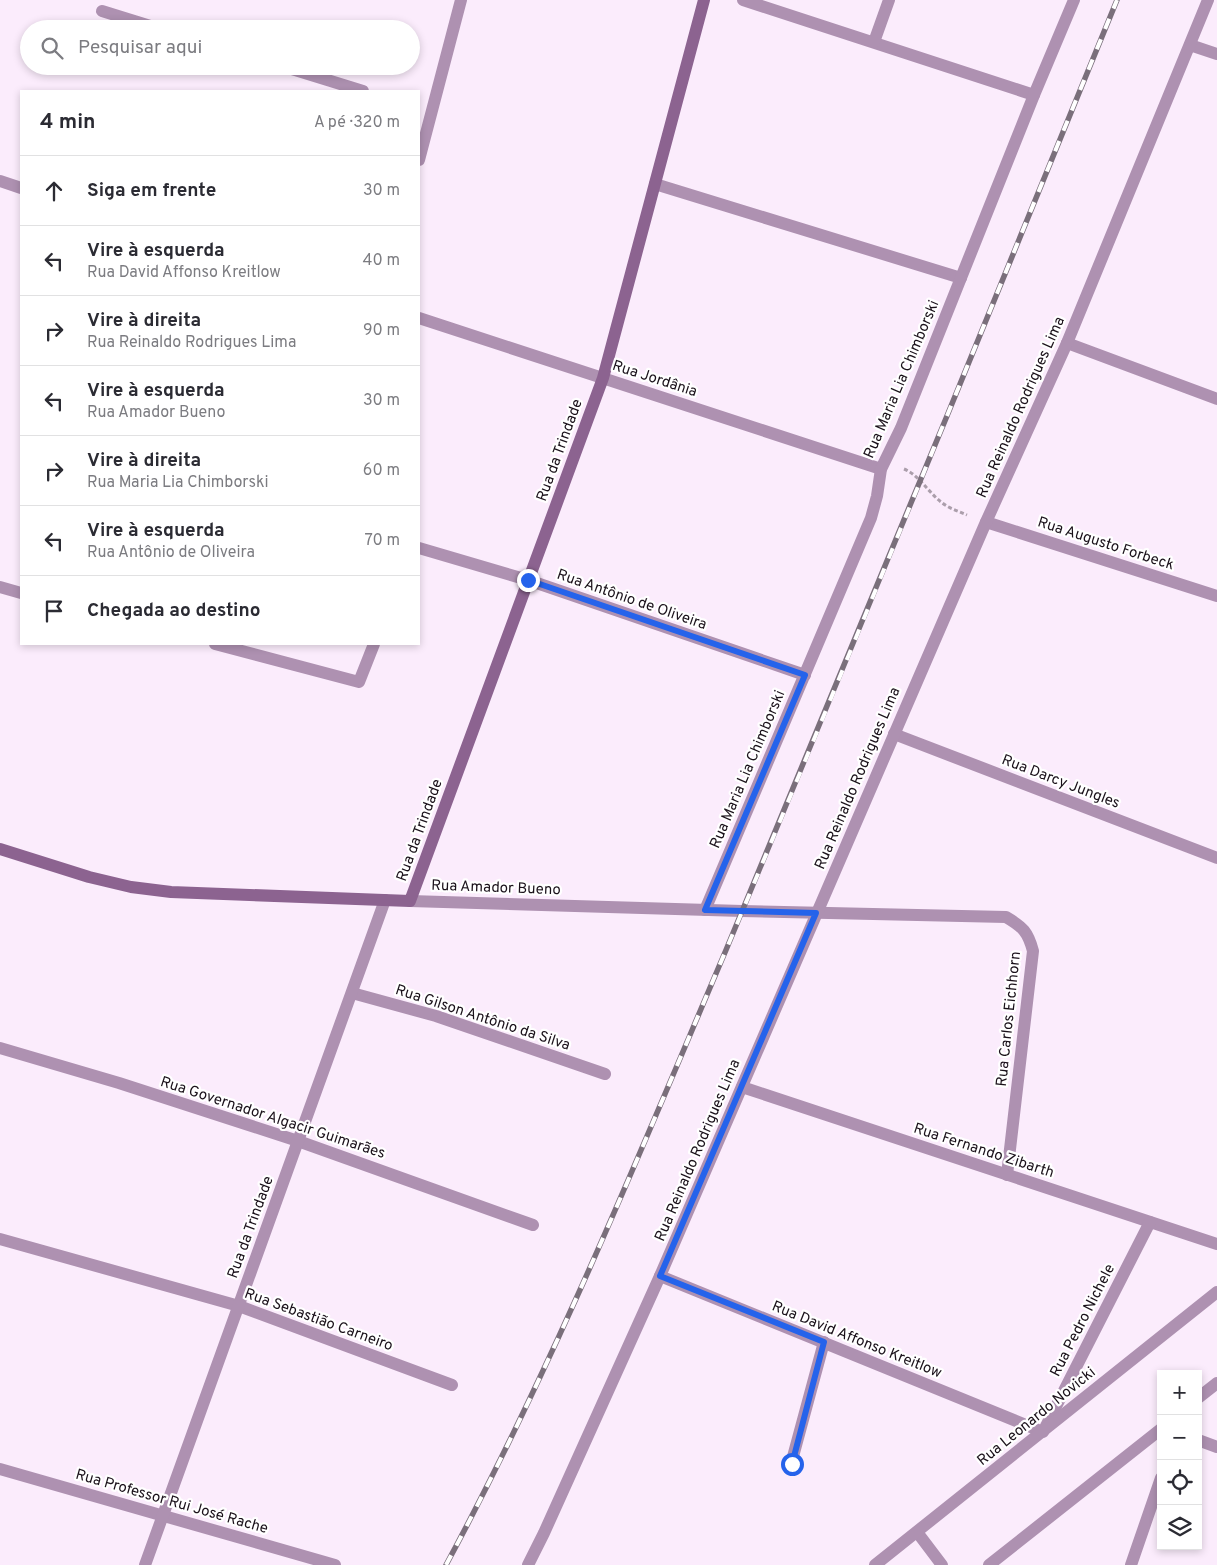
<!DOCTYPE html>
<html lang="pt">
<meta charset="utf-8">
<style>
body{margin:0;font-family:Overpass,sans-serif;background:#f2f2f3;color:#2b2b33}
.controls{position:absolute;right:15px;bottom:15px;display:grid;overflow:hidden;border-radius:0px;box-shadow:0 2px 8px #0003}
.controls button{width:45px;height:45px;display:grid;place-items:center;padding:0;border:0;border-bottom:1px solid #e1e1e2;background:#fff;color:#2b2b33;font:25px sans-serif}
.stop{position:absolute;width:15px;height:15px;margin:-11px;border:4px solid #2563eb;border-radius:50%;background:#fff}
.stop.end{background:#2563eb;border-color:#fff;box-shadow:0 1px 5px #0008}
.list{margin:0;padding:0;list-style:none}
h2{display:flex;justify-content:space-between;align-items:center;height:65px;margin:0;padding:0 20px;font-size:21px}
h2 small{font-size:16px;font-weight:400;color:#7c7c81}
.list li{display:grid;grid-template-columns:32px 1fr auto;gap:15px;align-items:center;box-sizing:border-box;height:70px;padding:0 20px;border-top:1px solid #e1e1e2}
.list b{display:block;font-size:19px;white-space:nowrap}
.list p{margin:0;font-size:16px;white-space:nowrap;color:#7c7c81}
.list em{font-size:16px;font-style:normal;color:#7c7c81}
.icon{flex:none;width:28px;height:28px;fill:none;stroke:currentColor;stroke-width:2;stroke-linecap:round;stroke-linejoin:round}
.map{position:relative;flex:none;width:1217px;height:1565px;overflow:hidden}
.search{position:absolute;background:#fff;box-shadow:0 2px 8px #0003;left:20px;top:20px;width:400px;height:55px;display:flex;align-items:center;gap:12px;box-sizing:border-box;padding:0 18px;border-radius:28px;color:#7c7c81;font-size:19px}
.panel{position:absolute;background:#fff;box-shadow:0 2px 8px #0003;left:20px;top:90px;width:400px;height:555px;border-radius:0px}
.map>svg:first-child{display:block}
</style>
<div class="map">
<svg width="1217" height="1565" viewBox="0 0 1217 1565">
<rect width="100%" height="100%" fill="#fbecfc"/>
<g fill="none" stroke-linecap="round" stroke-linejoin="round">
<path stroke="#ab9eab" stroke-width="3" stroke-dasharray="4 2.5" stroke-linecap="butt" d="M 904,469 C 919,475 928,492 941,502 C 948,508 958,511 967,515"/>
<g stroke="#ae91b1" stroke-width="12">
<path d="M 743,0 L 1034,95"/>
<path d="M 102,11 L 160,29"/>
<path d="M 874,42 L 889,0"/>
<path d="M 1190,45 L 1217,54"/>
<path d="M 282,66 L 363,91"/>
<path d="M 419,160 L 461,0"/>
<path d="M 0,181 L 21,188"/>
<path d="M 655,184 L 961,278"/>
<path d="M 419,318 L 881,469"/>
<path d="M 1067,343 L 1217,399"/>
<path d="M 986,522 L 1217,596"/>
<path d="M 419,548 L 528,580 L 805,675"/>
<path d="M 0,587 L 21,593"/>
<path d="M 215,644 L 359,682 L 374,644"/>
<path d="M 894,734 L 1217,858"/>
<path d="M 410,901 L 742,911 L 1006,917 C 1023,927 1028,932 1033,951 L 1007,1175"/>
<path d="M 705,910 L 871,518 L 877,496 L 881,469 L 901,428 L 1034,95 L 1074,0"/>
<path d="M 352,993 L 436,1016 L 605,1074"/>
<path d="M 0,1048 L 119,1083 L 298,1141 L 533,1225"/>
<path d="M 742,1087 L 1217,1244"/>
<path d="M 0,1239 L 239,1306 L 452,1385"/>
<path d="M 660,1276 L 1043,1432 L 1150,1222"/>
<path d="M 1198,1398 L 1217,1383"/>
<path d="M 1198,1440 L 1217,1447"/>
<path d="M 791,1464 L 824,1342"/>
<path d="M 0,1469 L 335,1565"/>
<path d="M 917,1532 L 942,1565"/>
<path d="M 145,1565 L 385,900"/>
<path d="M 528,1565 L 544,1533 L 660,1276 L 986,522 L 1067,343 L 1208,0"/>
<path d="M 875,1565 L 1217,1292"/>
<path d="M 989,1565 L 1161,1429"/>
<path d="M 1131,1565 L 1161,1478"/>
</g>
<path stroke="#8c6390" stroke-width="12" d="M 0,849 L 89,877 L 131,887 L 171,892 L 410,901 L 603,378 L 704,0"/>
<g stroke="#7a6f7b" stroke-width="5.5">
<path id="rail" d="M 446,1565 C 553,1366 638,1157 726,950 C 859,634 987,317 1117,0"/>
</g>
<use href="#rail" stroke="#fff" stroke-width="4" stroke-dasharray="11" stroke-linecap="butt"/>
</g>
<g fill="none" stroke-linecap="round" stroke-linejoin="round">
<path stroke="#2563eb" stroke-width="6" d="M 528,580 L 805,675 L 705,910 L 816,913 L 660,1276 L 824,1342 L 792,1464"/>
</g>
<g text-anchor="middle" stroke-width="4.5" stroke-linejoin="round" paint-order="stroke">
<g font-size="15" fill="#1a111a" stroke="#fff">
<text transform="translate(655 378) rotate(18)" y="5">Rua Jordânia</text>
<text transform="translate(901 379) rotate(-67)" y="5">Rua Maria Lia Chimborski</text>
<text transform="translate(1020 407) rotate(-66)" y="5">Rua Reinaldo Rodrigues Lima</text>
<text transform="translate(559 450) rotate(-70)" y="5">Rua da Trindade</text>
<text transform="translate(1106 543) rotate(18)" y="5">Rua Augusto Forbeck</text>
<text transform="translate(632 599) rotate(19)" y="5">Rua Antônio de Oliveira</text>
<text transform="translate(747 769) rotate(-67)" y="5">Rua Maria Lia Chimborski</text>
<text transform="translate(857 778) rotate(-67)" y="5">Rua Reinaldo Rodrigues Lima</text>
<text transform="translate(1061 781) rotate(21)" y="5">Rua Darcy Jungles</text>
<text transform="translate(419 830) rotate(-70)" y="5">Rua da Trindade</text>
<text transform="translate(496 887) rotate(2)" y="5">Rua Amador Bueno</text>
<text transform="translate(483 1017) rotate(18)" y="5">Rua Gilson Antônio da Silva</text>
<text transform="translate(1008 1019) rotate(-84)" y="5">Rua Carlos Eichhorn</text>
<text transform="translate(273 1117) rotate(18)" y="5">Rua Governador Algacir Guimarães</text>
<text transform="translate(697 1150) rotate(-67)" y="5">Rua Reinaldo Rodrigues Lima</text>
<text transform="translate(984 1150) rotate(18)" y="5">Rua Fernando Zibarth</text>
<text transform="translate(250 1227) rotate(-70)" y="5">Rua da Trindade</text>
<text transform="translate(319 1319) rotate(20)" y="5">Rua Sebastião Carneiro</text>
<text transform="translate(1082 1320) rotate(-63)" y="5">Rua Pedro Nichele</text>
<text transform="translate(857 1339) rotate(22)" y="5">Rua David Affonso Kreitlow</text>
<text transform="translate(1036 1416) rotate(-39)" y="5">Rua Leonardo Novicki</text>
<text transform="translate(172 1501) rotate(16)" y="5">Rua Professor Rui José Rache</text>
</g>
</g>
</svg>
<div class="controls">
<button>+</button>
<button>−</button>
<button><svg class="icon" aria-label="locate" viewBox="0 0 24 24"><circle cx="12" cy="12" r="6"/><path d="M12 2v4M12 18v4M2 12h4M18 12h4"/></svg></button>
<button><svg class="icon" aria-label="layers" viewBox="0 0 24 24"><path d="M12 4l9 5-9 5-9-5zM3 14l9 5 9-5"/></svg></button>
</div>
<div class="stop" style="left:792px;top:1464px"></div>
<div class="stop end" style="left:528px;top:580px"></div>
<div class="search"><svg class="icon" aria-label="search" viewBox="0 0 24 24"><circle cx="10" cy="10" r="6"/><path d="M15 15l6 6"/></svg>Pesquisar aqui</div>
<section class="panel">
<h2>4 min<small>A pé · 320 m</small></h2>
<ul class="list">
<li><svg class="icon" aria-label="ahead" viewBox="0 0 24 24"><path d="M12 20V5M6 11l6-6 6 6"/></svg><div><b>Siga em frente</b></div><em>30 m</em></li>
<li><svg class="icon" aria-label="left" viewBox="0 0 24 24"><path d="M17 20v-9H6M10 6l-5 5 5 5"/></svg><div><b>Vire à esquerda</b><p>Rua David Affonso Kreitlow</p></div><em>40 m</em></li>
<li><svg class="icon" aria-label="right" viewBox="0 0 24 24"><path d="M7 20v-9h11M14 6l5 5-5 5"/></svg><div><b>Vire à direita</b><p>Rua Reinaldo Rodrigues Lima</p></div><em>90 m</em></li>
<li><svg class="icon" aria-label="left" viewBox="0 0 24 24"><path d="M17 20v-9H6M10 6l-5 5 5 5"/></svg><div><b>Vire à esquerda</b><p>Rua Amador Bueno</p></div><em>30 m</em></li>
<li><svg class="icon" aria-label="right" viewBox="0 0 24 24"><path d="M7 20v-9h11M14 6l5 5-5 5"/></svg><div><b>Vire à direita</b><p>Rua Maria Lia Chimborski</p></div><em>60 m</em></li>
<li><svg class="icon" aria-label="left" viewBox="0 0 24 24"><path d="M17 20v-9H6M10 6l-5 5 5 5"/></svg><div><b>Vire à esquerda</b><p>Rua Antônio de Oliveira</p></div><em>70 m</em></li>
<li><svg class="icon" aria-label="arrive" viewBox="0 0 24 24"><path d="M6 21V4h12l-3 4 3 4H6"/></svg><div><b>Chegada ao destino</b></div></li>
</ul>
</section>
</div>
